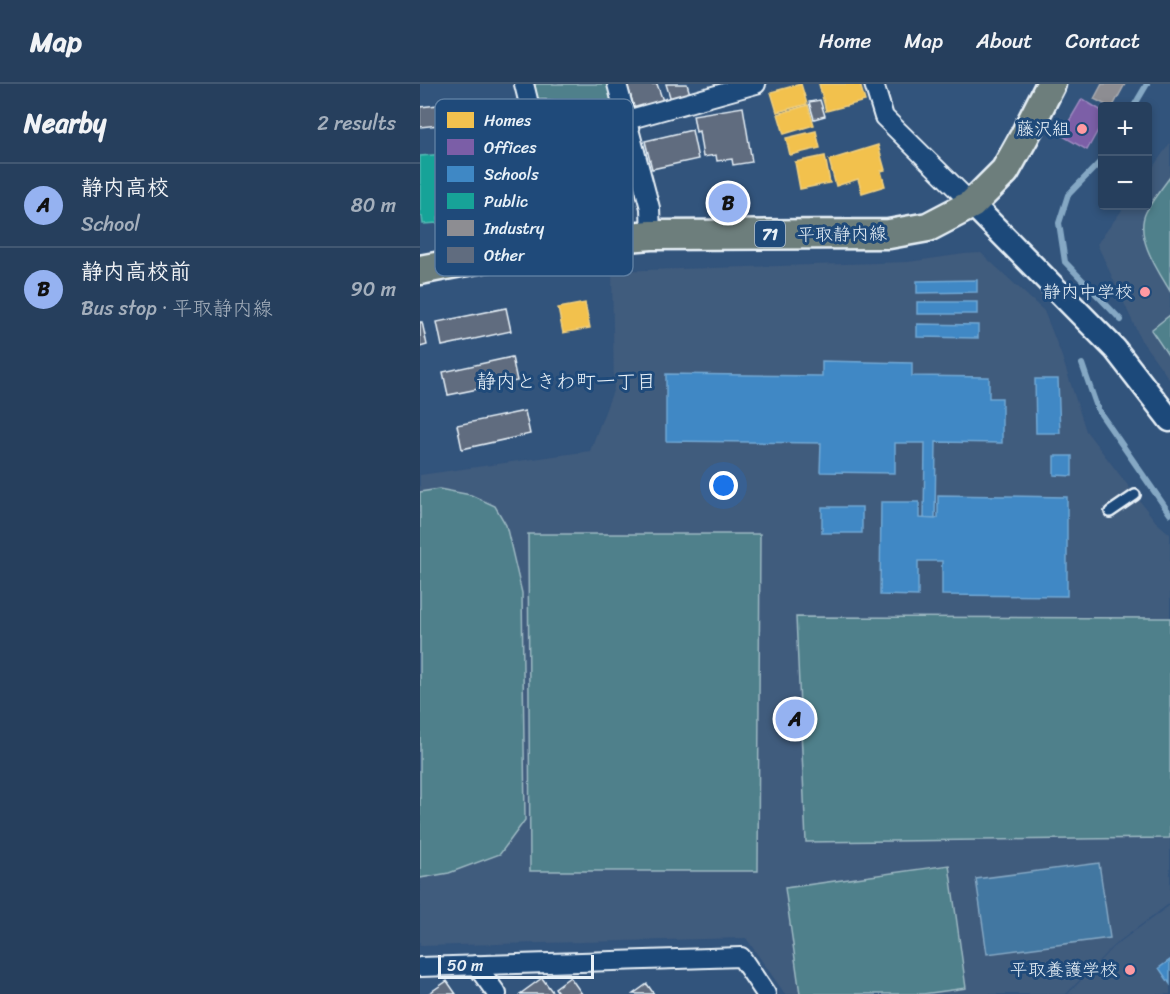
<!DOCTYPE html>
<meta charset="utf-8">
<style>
body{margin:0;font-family:Sriracha,"Klee One",sans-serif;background:#324a66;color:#f1f3f6}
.controls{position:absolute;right:18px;top:18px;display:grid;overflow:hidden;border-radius:6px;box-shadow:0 3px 9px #0003}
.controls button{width:54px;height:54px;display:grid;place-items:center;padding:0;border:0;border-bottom:2px solid #425872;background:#263f5d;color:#f1f3f6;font:30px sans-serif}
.scale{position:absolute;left:18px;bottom:15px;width:156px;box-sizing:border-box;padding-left:6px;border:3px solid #e8f1f8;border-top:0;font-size:16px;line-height:21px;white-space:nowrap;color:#e8f1f8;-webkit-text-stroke:4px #1f4a7a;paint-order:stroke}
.you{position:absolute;left:304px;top:402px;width:21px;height:21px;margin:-15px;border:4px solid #fff;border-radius:50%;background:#1a73e8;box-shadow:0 0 0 9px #1a73e833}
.badge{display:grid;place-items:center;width:39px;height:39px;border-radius:50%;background:#95b2f1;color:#111;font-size:20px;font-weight:700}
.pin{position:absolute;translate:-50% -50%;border:3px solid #fff;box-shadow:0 2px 6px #0006}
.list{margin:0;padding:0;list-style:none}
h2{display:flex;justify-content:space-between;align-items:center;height:78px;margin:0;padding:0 24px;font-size:26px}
h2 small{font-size:20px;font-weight:400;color:#a4afbc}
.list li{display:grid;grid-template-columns:39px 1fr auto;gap:18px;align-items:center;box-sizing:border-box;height:84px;padding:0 24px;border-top:2px solid #425872}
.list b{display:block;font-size:22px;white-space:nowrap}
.list p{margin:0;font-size:20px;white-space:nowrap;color:#a4afbc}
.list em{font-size:20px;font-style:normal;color:#a4afbc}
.map{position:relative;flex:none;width:750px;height:910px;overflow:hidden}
header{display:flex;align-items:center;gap:36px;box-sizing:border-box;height:84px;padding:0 30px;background:#263f5d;border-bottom:2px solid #425872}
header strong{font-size:28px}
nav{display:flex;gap:33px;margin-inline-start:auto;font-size:21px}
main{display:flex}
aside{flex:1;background:#263f5d}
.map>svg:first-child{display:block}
</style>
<header>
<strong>Map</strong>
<nav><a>Home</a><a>Map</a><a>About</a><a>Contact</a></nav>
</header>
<main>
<aside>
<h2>Nearby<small>2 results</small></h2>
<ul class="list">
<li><span class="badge">A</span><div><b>静内高校</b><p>School</p></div><em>80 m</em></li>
<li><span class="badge">B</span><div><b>静内高校前</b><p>Bus stop · 平取静内線</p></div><em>90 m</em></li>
</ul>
</aside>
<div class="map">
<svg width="750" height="910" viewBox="0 0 750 910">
<rect width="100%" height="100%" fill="#32547c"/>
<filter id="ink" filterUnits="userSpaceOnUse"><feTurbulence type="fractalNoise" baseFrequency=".0167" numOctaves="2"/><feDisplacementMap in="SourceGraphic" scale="12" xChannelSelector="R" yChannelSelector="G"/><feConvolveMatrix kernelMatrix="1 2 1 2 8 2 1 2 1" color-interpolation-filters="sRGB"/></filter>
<g filter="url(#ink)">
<g fill="#405b7d">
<path d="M 750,59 L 750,296 L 721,256 L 677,160 L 705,122 L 728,122 L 728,90 Z"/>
<path d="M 561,169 L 624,227 L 641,270 L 666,347 L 736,438 L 750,450 L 750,819 L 693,862 L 646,910 L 365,910 L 326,854 L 0,862 L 0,391 L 170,367 L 194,304 L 192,187 L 488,178 L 544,170 Z"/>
<path d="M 750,821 L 750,910 L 648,910 L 693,863 Z"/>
</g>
<g fill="#4f808b" stroke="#9cb8c2" stroke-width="1.5">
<path d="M 115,0 L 188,0 L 192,16 L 186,23 L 122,22 L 117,18 Z"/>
<path d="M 750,93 L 750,207 C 738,187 714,152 726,128 C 732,116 742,104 750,93 Z"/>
<path d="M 750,231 L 750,274 L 731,246 Z"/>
<path d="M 19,405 L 51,411 L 75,422 L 86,441 L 102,509 L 105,736 L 80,770 L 29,789 L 0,794 L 0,408 Z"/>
<path d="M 108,450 L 340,450 L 338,787 L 110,787 Z"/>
<path d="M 376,533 L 750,534 L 750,754 L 386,758 Z"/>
<path d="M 529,781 L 546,904 L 503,910 L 380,910 L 365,804 Z"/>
</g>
<path fill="#4377a1" stroke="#85a8c4" stroke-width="1.5" d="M 679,779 L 690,854 L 567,870 L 556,795 Z"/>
<g fill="#f2c14e" stroke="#efcf81" stroke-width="1.5">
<path d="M 381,0 L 387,20 L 357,28 L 351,8 Z"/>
<path d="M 399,0 L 440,0 L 445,17 L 406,27 Z"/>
<path d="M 388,21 L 394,41 L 364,50 L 358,30 Z"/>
<path d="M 396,47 L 400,64 L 370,71 L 366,54 Z"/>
<path d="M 458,61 L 465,86 L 461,87 L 465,102 L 442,109 L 438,95 L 416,102 L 409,76 Z"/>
<path d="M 405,72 L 410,99 L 380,105 L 375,78 Z"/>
<path d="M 165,219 L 170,244 L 143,249 L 138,224 Z"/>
</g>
<path fill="#7b5ea7" stroke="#9c8abf" stroke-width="1.5" d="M 662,15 L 682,27 L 682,39 L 667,66 L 641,51 Z"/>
<g fill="#3f88c5" stroke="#72a8d4" stroke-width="1.5">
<path d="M 557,196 L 557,208 L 497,209 L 497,197 Z"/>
<rect x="497" y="218" width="60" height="12"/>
<path d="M 497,240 L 558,241 L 558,254 L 497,253 Z"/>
<path d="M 402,277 L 492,279 L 492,292 L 569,293 L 569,314 L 582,314 L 582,359 L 516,358 L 515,435 L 504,435 L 505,359 L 475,359 L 475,389 L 400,388 L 401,359 L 246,357 L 246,290 L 402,292 Z"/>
<path d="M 615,295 L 638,295 L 640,349 L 616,349 Z"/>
<path d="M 634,372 L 652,372 L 652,392 L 634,391 Z"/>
<path d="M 518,411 L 647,413 L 647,512 L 522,511 L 522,477 L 498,477 L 498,512 L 460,511 L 461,418 L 499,418 L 499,434 L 515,435 L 518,434 Z"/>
<rect x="402" y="423" width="40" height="26"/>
<path d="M 750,876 L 750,900 L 739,884 Z"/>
</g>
<path fill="#17a398" stroke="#56bab5" stroke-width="1.5" d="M 38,69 L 40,100 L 35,100 L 38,132 L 18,133 L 18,139 L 3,140 L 2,132 L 0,132 L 0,72 Z"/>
<path fill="#8d8d92" stroke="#a8abb1" stroke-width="1.5" d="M 682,0 L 705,0 L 693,22 L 688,22 L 674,15 Z"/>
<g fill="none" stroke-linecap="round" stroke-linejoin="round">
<g stroke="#85a8c4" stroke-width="6">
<path d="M 714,22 L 727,0"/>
<path d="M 682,76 L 648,111 L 639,139 L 645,178 L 701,236"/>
<path d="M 662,280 L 678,326 L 750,430"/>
</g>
</g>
<g fill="#606c7f" stroke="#e8f1f8" stroke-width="1.5">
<path d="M 207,0 L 237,0 L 243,17 L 215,26 Z"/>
<path d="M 246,0 L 267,0 L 270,10 L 251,16 Z"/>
<path d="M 400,16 L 405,32 L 394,35 L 389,18 Z"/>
<path d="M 37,19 L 39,39 L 0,43 L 0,23 Z"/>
<path d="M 323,23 L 332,78 L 313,81 L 312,75 L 297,77 L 296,71 L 283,73 L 279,47 L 276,48 L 273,31 Z"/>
<path d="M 272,46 L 278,75 L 232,85 L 225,57 Z"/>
<path d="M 86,224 L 91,247 L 22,262 L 17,238 Z"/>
<path d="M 0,238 L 2,238 L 7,261 L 0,263 Z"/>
<path d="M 92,273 L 97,297 L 28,311 L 23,288 Z"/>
<path d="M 105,327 L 110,350 L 42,365 L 37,341 Z"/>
<path d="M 150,893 L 162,910 L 139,910 L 135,904 Z"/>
<path d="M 122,894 L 134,910 L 100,910 Z"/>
<path d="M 27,897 L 36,910 L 8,910 Z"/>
<path d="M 227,900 L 234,910 L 213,910 Z"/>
</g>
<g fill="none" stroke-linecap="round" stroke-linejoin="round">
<g stroke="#e8f1f8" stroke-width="14">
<path id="service" d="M 690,428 L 715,411"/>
</g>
<g stroke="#e8f1f8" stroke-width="22">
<g id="minor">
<path d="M 104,0 L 110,24 L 207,36 L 336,0"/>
<path d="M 197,0 L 230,124 L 231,151"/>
<path d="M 454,0 L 464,33 L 552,120"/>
<path d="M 56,881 L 77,910"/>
<path d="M 0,883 L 321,873 L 346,910"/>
</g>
</g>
<g stroke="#e8f1f8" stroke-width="27">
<path id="tertiary" d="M 552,120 L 695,265 L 750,336"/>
</g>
<g stroke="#e8f1f8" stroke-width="33">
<path id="primary" d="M 0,186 C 77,171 153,157 231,151 L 469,150 L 508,143 L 552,120 L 585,87 L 604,53 L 631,0"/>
</g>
<use href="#service" stroke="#1f4a7a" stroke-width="9"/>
<use href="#minor" stroke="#1f4a7a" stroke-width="18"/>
<use href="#tertiary" stroke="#1f4a7a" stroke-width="22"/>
<use href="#primary" stroke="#6d7e7c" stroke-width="28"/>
</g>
</g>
<g fill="#ff9aa2" stroke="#1f4a7a" stroke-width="2">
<circle cx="662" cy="45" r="6"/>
<circle cx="725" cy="208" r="6"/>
<circle cx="710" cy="886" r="6"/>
</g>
<g text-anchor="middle" stroke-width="6" stroke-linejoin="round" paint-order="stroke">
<rect fill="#1f4a7a" stroke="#acbfd2" stroke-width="1.5" x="335" y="137" width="30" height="26" rx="4.5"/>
<g font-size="16" font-weight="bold" fill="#e8f1f8">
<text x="350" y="156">71</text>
</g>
<g font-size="18" fill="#e8f1f8" stroke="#1f4a7a" text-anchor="end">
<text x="650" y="51">藤沢組</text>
<text x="713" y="214">静内中学校</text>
<text x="698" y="892">平取養護学校</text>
</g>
<g font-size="18" fill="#e8f1f8" stroke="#1f4a7a">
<text transform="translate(422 150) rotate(-1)" y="6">平取静内線</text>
</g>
<g font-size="20" fill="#e8f1f8" stroke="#1f4a7a">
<text x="146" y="304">静内ときわ町一丁目</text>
</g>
</g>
<rect x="15" y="15" width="198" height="177" rx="9" fill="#1f4a7a" stroke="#5b7ca0" stroke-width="1.5"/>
<rect x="27" y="28" width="27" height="16" fill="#f2c14e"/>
<rect x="27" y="55" width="27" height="16" fill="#7b5ea7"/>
<rect x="27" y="82" width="27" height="16" fill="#3f88c5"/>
<rect x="27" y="109" width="27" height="16" fill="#17a398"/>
<rect x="27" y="136" width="27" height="16" fill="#8d8d92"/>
<rect x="27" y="163" width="27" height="16" fill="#606c7f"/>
<g font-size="16" fill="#e8f1f8">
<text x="64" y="42">Homes</text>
<text x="64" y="69">Offices</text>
<text x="64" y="96">Schools</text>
<text x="64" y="123">Public</text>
<text x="64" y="150">Industry</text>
<text x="64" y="177">Other</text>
</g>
</svg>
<div class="controls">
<button>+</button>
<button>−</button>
</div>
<div class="scale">50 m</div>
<div class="you"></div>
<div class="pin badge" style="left:375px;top:635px">A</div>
<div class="pin badge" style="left:308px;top:119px">B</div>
</div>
</main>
